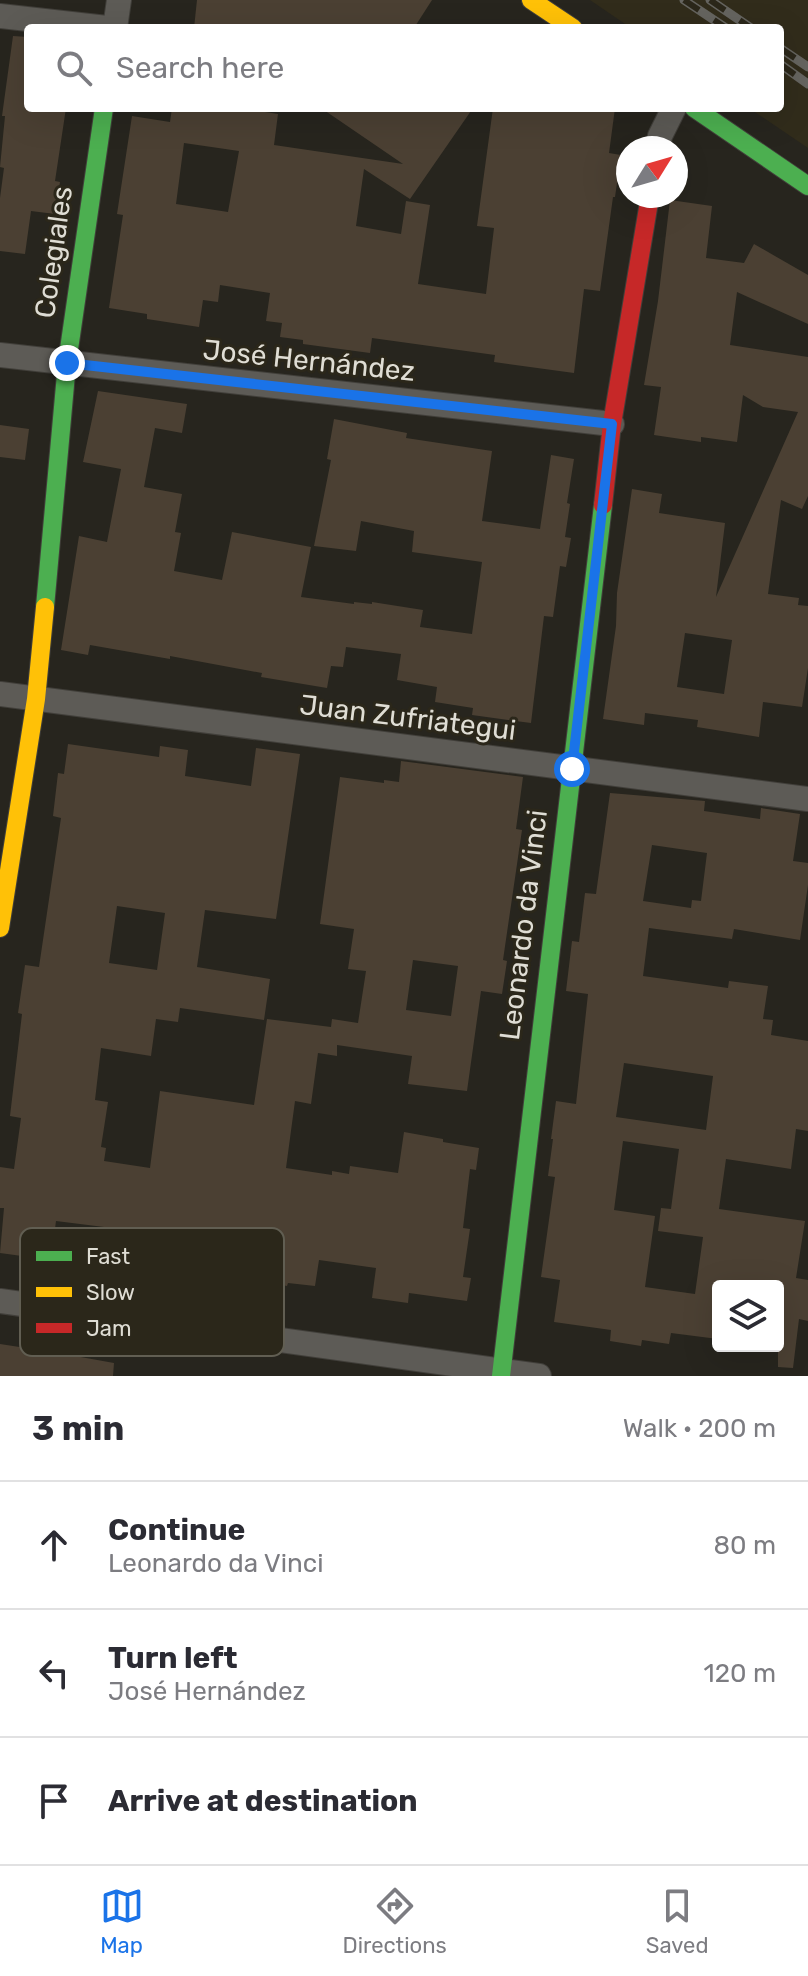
<!DOCTYPE html>
<meta charset="utf-8">
<style>
body{margin:0;font-family:Rubik,sans-serif;background:#f2f2f3;color:#2b2b33}
.controls{position:absolute;right:24px;bottom:24px;display:grid;overflow:hidden;border-radius:8px;box-shadow:0 8px 32px #0002}
.controls button{width:72px;height:72px;display:grid;place-items:center;padding:0;border:0;border-bottom:2px solid #e1e1e2;background:#fff;color:#2b2b33;font:40px sans-serif}
.compass{position:absolute;left:616px;top:136px;width:72px;height:72px;border-radius:50%;background:#fff;box-shadow:0 8px 32px #0002;rotate:53deg}
.stop{position:absolute;width:24px;height:24px;margin:-18px;border:6px solid #1a73e8;border-radius:50%;background:#fff}
.stop.end{background:#1a73e8;border-color:#fff;box-shadow:0 2px 8px #0008}
.list{margin:0;padding:0;list-style:none}
h2{display:flex;justify-content:space-between;align-items:center;height:104px;margin:0;padding:0 32px;font-size:34px}
h2 small{font-size:26px;font-weight:400;color:#7c7c81}
.list li{display:grid;grid-template-columns:52px 1fr auto;gap:24px;align-items:center;box-sizing:border-box;height:128px;padding:0 32px;border-top:2px solid #e1e1e2}
.list b{display:block;font-size:30px;white-space:nowrap}
.list p{margin:0;font-size:26px;white-space:nowrap;color:#7c7c81}
.list em{font-size:26px;font-style:normal;color:#7c7c81}
.icon{flex:none;width:44px;height:44px;fill:none;stroke:currentColor;stroke-width:2;stroke-linecap:round;stroke-linejoin:round}
.map{position:relative;flex:none;width:808px;height:1376px;overflow:hidden}
.search{position:absolute;background:#fff;box-shadow:0 8px 32px #0002;left:24px;right:24px;top:24px;height:88px;display:flex;align-items:center;gap:20px;box-sizing:border-box;padding:0 28px;border-radius:8px;color:#7c7c81;font-size:30px}
.sheet{height:488px;background:#fff}
nav{display:flex;justify-content:space-around;align-items:center;box-sizing:border-box;height:112px;border-top:2px solid #e1e1e2;background:#fff;font-size:22px;color:#7c7c81}
nav a{display:grid;justify-items:center;gap:4px}
nav .on{color:#1a73e8}
.map>svg:first-child{display:block}
</style>
<div class="map">
<svg width="808" height="1376" viewBox="0 0 808 1376">
<rect width="100%" height="100%" fill="#27251e"/>
<path fill="#312c1b" d="M 590,0 L 808,0 L 808,148 L 749,108 L 780,108 L 780,28 L 631,28 Z"/>
<g fill="#4b4033" fill-rule="evenodd">
<path d="M 197,0 L 432,0 L 414,28 L 194,28 Z"/>
<path d="M 13,36 L 28,37 L 28,108 L 66,108 L 55,181 L 60,182 L 55,214 L 31,211 L 25,254 L 0,251 L 0,198 L 4,168 L 0,167 L 5,116 L 2,116 Z"/>
<path d="M 172,108 L 240,108 L 278,114 L 274,145 L 403,164 L 321,108 L 473,108 L 410,199 L 364,169 L 356,226 L 401,234 L 406,201 L 430,205 L 418,284 L 486,294 L 494,228 L 477,226 L 493,108 L 615,108 L 609,153 L 621,155 L 615,197 L 613,197 L 600,291 L 584,289 L 574,373 L 494,362 L 495,355 L 372,338 L 370,353 L 303,344 L 303,340 L 280,337 L 282,323 L 266,321 L 270,293 L 220,285 L 218,302 L 203,300 L 199,327 L 147,319 L 147,314 L 109,308 L 123,215 L 117,214 L 132,116 L 170,122 ZM 184,143 L 239,151 L 228,212 L 176,204 Z"/>
<path d="M 670,200 L 712,206 L 706,258 L 744,263 L 754,244 L 808,275 L 808,324 L 737,292 L 730,345 L 808,357 L 808,496 L 802,509 L 781,500 L 768,594 L 799,598 L 798,605 L 808,606 L 808,668 L 802,707 L 763,702 L 759,737 L 697,727 L 698,720 L 645,713 L 644,725 L 603,719 L 616,626 L 617,593 L 632,489 L 662,494 L 659,513 L 725,523 L 716,597 L 798,412 L 763,407 L 743,395 L 737,442 L 701,437 L 701,442 L 654,435 L 661,387 L 644,385 L 658,301 ZM 685,633 L 732,640 L 724,694 L 677,687 Z"/>
<path d="M 98,391 L 187,404 L 182,433 L 155,428 L 144,487 L 182,494 L 175,532 L 181,533 L 174,571 L 222,580 L 232,532 L 311,547 L 301,597 L 354,604 L 354,602 L 372,604 L 372,602 L 423,610 L 420,627 L 472,634 L 482,562 L 412,552 L 414,531 L 361,521 L 356,551 L 314,546 L 331,460 L 327,459 L 334,419 L 407,433 L 406,438 L 492,451 L 482,521 L 540,529 L 551,455 L 574,459 L 567,503 L 570,504 L 565,537 L 571,538 L 566,567 L 560,566 L 553,617 L 544,616 L 531,723 L 472,715 L 473,708 L 435,702 L 437,687 L 397,680 L 401,654 L 346,647 L 343,667 L 331,666 L 327,688 L 261,677 L 262,673 L 170,656 L 170,659 L 90,645 L 88,655 L 61,650 L 79,536 L 107,542 L 121,469 L 83,462 Z"/>
<path d="M 0,425 L 29,429 L 25,460 L 0,457 Z"/>
<path d="M 68,744 L 159,757 L 160,746 L 188,750 L 185,776 L 251,786 L 256,748 L 300,754 L 276,919 L 205,910 L 197,967 L 270,979 L 264,1020 L 180,1008 L 178,1022 L 156,1019 L 151,1056 L 101,1048 L 95,1100 L 108,1102 L 101,1147 L 106,1148 L 104,1161 L 150,1168 L 160,1091 L 254,1105 L 267,1019 L 331,1027 L 332,1019 L 358,1023 L 366,971 L 348,969 L 354,929 L 320,924 L 340,777 L 384,783 L 384,780 L 399,782 L 401,761 L 523,777 L 516,829 L 522,830 L 503,960 L 507,961 L 502,994 L 481,991 L 467,1091 L 408,1084 L 412,1056 L 337,1045 L 337,1056 L 318,1053 L 311,1104 L 295,1101 L 286,1168 L 332,1175 L 332,1171 L 349,1174 L 350,1166 L 398,1173 L 404,1132 L 443,1139 L 443,1142 L 479,1148 L 476,1170 L 470,1169 L 463,1228 L 470,1229 L 463,1277 L 471,1278 L 467,1301 L 409,1293 L 408,1303 L 372,1298 L 376,1268 L 319,1260 L 315,1286 L 288,1283 L 287,1286 L 271,1283 L 270,1286 L 205,1276 L 99,1265 L 104,1227 L 56,1221 L 51,1260 L 0,1253 L 4,1208 L 0,1208 L 0,1167 L 14,1169 L 21,1118 L 10,1116 L 22,1014 L 18,1013 L 25,965 L 39,967 L 61,818 L 53,816 L 58,773 L 64,774 ZM 117,906 L 165,913 L 157,970 L 109,963 ZM 413,960 L 458,966 L 451,1016 L 406,1010 Z"/>
<path d="M 610,793 L 705,801 L 704,811 L 760,819 L 761,808 L 800,814 L 793,861 L 808,863 L 808,885 L 800,940 L 734,929 L 732,939 L 649,928 L 643,976 L 728,988 L 729,981 L 768,986 L 763,1019 L 773,1020 L 771,1035 L 808,1041 L 808,1131 L 796,1129 L 791,1169 L 726,1159 L 719,1209 L 805,1221 L 796,1278 L 808,1280 L 808,1321 L 799,1319 L 793,1368 L 778,1367 L 778,1286 L 718,1286 L 718,1339 L 671,1333 L 669,1344 L 642,1340 L 641,1346 L 610,1341 L 611,1330 L 554,1322 L 560,1280 L 541,1277 L 555,1177 L 548,1176 L 553,1139 L 551,1139 L 556,1101 L 576,1104 L 588,994 L 566,991 L 572,941 L 579,942 L 585,893 L 596,894 ZM 652,845 L 707,853 L 701,901 L 692,900 L 691,908 L 643,901 ZM 624,1063 L 713,1076 L 706,1130 L 616,1117 ZM 623,1141 L 679,1149 L 671,1209 L 661,1208 L 658,1231 L 703,1237 L 695,1294 L 645,1287 L 655,1216 L 614,1210 Z"/>
<path d="M 55,1328 L 79,1332 L 75,1356 L 114,1363 L 113,1376 L 0,1376 L 0,1344 L 52,1352 Z"/>
</g>
<g fill="none" stroke-linecap="round" stroke-linejoin="round">
<g stroke="#413f3a" stroke-width="26">
<g id="street">
<path d="M 0,16 L 107,28"/>
<path d="M 115,28 L 119,0"/>
<path d="M 658,148 L 660,136 L 674,108"/>
<path d="M 0,355 L 612,424"/>
<path d="M 0,694 L 808,799"/>
<path d="M 0,1301 L 539,1376"/>
</g>
</g>
<g stroke="#413f3a" stroke-width="20">
<g id="fast">
<path d="M 694,108 L 808,186"/>
<path d="M 45,607 L 67,363 L 104,108"/>
<path d="M 501,1376 L 603,505"/>
</g>
</g>
<g stroke="#413f3a" stroke-width="20">
<g id="slow">
<path d="M 531,0 L 573,28"/>
<path d="M 0,928 L 36,699 L 45,607"/>
</g>
</g>
<g stroke="#413f3a" stroke-width="20">
<path id="jam" d="M 603,505 L 612,424 L 650,196"/>
</g>
<use href="#street" stroke="#5d5b56" stroke-width="24"/>
<use href="#fast" stroke="#4caf50" stroke-width="18"/>
<use href="#slow" stroke="#ffc107" stroke-width="18"/>
<use href="#jam" stroke="#c62828" stroke-width="18"/>
<g stroke="#65645f" stroke-width="9">
<g id="rail">
<path d="M 684,0 L 726,28"/>
<path d="M 710,0 L 751,28"/>
<path d="M 780,48 L 808,67"/>
<path d="M 780,64 L 808,84"/>
</g>
</g>
<use href="#rail" stroke="#2b271a" stroke-width="6" stroke-dasharray="18" stroke-linecap="butt"/>
</g>
<g fill="none" stroke-linecap="round" stroke-linejoin="round">
<path stroke="#1a73e8" stroke-width="10" d="M 67,363 L 612,424 L 572,769"/>
</g>
<g text-anchor="middle" stroke-width="6" stroke-linejoin="round" paint-order="stroke">
<g font-size="28" fill="#dfddd4" stroke="#2b271a">
<text transform="translate(53 252) rotate(-82)" y="10">Colegiales</text>
<text transform="translate(309 360) rotate(6)" y="10">José Hernández</text>
<text transform="translate(408 717) rotate(7)" y="10">Juan Zufriategui</text>
<text transform="translate(523 925) rotate(-83)" y="10">Leonardo da Vinci</text>
</g>
</g>
<rect x="20" y="1228" width="264" height="128" rx="12" fill="#2b271a" stroke="#615e52" stroke-width="2"/>
<rect x="36" y="1251" width="36" height="10" fill="#4caf50"/>
<rect x="36" y="1287" width="36" height="10" fill="#ffc107"/>
<rect x="36" y="1323" width="36" height="10" fill="#c62828"/>
<g font-size="22" fill="#dfddd4">
<text x="86" y="1264">Fast</text>
<text x="86" y="1300">Slow</text>
<text x="86" y="1336">Jam</text>
</g>
</svg>
<div class="controls">
<button><svg class="icon" aria-label="layers" viewBox="0 0 24 24"><path d="M12 4l9 5-9 5-9-5zM3 14l9 5 9-5"/></svg></button>
</div>
<svg class="compass" viewBox="-18 -18 36 36"><path d="M0-13l5 13h-10z" fill="#e53935"/><path d="M0 13l5-13h-10z" fill="#7c7c81"/></svg>
<div class="stop" style="left:572px;top:769px"></div>
<div class="stop end" style="left:67px;top:363px"></div>
<div class="search"><svg class="icon" aria-label="search" viewBox="0 0 24 24"><circle cx="10" cy="10" r="6"/><path d="M15 15l6 6"/></svg>Search here</div>
</div>
<section class="sheet">
<h2>3 min<small>Walk · 200 m</small></h2>
<ul class="list">
<li><svg class="icon" aria-label="ahead" viewBox="0 0 24 24"><path d="M12 20V5M6 11l6-6 6 6"/></svg><div><b>Continue</b><p>Leonardo da Vinci</p></div><em>80 m</em></li>
<li><svg class="icon" aria-label="left" viewBox="0 0 24 24"><path d="M17 20v-9H6M10 6l-5 5 5 5"/></svg><div><b>Turn left</b><p>José Hernández</p></div><em>120 m</em></li>
<li><svg class="icon" aria-label="arrive" viewBox="0 0 24 24"><path d="M6 21V4h12l-3 4 3 4H6"/></svg><div><b>Arrive at destination</b></div></li>
</ul>
</section>
<nav>
<a class="on"><svg class="icon" aria-label="map" viewBox="0 0 24 24"><path d="M3 6l6-2 6 2 6-2v14l-6 2-6-2-6 2zM9 4v14M15 6v14"/></svg>Map</a>
<a><svg class="icon" aria-label="directions" viewBox="0 0 24 24"><path d="M12 3l9 9-9 9-9-9zM9 14v-3h6M13 9l2 2-2 2"/></svg>Directions</a>
<a><svg class="icon" aria-label="saved" viewBox="0 0 24 24"><path d="M7 4h10v16l-5-4-5 4z"/></svg>Saved</a>
</nav>
